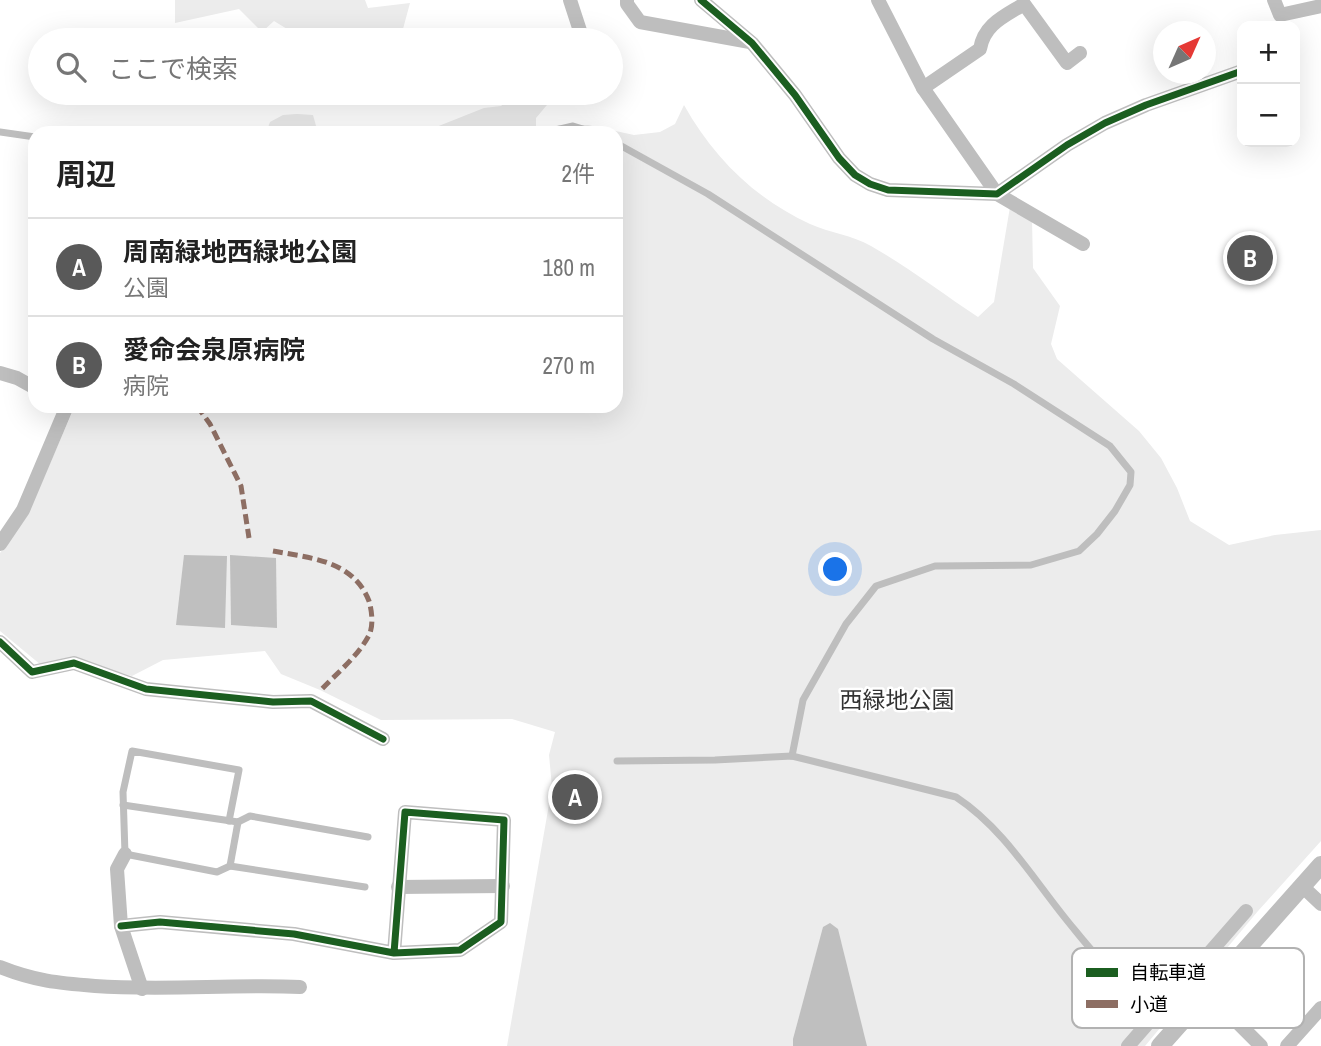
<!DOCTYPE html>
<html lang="ja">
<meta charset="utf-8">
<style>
body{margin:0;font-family:"Archivo Narrow","Noto Sans JP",sans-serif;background:#f2f2f2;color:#222}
.controls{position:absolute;right:21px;top:21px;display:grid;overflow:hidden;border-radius:14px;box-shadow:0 7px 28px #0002}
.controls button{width:63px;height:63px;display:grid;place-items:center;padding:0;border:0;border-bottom:2px solid #e0e0e0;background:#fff;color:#222;font:35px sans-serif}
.compass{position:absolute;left:1153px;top:21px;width:63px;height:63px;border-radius:50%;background:#fff;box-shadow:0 7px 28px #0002;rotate:45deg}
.you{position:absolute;left:836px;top:570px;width:24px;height:24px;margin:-18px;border:5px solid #fff;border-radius:50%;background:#1a73e8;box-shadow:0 0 0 10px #1a73e833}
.badge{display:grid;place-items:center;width:46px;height:46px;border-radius:50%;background:#595959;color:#fff;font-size:23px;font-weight:700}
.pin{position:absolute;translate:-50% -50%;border:4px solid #fff;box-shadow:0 2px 7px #0006}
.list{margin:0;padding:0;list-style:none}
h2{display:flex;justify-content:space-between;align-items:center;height:91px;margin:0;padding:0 28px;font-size:30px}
h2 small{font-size:23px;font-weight:400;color:#767676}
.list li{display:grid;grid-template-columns:46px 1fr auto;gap:21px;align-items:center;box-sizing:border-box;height:98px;padding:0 28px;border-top:2px solid #e0e0e0}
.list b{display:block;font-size:26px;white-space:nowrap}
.list p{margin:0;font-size:23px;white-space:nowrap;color:#767676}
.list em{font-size:23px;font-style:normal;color:#767676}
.icon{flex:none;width:38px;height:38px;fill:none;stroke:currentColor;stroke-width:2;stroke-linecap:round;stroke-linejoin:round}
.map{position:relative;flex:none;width:1321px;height:1046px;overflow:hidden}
.search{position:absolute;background:#fff;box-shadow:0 7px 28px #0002;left:28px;top:28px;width:595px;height:77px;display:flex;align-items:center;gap:18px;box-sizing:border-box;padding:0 24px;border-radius:38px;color:#767676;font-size:26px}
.panel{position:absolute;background:#fff;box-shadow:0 7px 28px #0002;left:28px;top:126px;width:595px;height:287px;border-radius:21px}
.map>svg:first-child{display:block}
</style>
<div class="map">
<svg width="1321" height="1046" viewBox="0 0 1321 1046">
<rect width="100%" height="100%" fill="#fff"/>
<g fill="#ececec">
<path d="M 175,0 L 365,0 L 368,8 L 410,3 L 400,40 L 305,40 L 274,21 L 262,32 L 239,9 L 175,23 Z"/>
<path d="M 516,93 L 557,93 L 536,118 L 536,131 L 560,125 L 588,125 L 634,135 L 660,132 L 675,124 L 684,105 C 713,157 755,199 810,224 C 830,233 852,235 871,246 C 908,267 943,294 978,317 L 994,302 L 1010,207 L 1032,218 L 1033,268 L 1060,306 L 1051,344 L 1057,359 L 1139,431 L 1161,458 L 1177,488 L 1190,521 L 1229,545 L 1275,535 L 1321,530 L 1321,841 L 1258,911 L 1145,1046 L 507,1046 L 552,787 L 549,755 L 555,732 L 512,719 L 381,720 L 320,690 L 281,674 L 265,651 L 163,660 L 132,676 L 78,661 L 41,665 L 0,631 L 0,553 L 27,516 L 75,406 L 616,406 L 616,133 L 421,133 L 484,108 L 501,106 Z"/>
<path d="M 297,114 L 313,115 L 318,133 L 266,133 L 270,122 L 283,115 Z"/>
</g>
<g fill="#bfbfbf">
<path d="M 184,555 L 227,556 L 225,628 L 176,625 Z"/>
<path d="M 230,555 L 276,558 L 277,628 L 231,625 Z"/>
<path d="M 830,923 L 838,929 L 867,1046 L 793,1046 L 793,1039 L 823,927 Z"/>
</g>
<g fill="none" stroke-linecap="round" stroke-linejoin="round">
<g stroke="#bebebe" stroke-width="7">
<path d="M 0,132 L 35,137"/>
<path d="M 543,133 L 573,126 L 596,133"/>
<path d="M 616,143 L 708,194 L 933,339 L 1014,384 L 1110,446 L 1131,472 L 1130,485 L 1115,511 L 1097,534 L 1079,551 L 1031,565 L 935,566 L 876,586 L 846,624 L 803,700 L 792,756"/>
<path d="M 617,761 L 715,760 L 792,756 L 956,797 C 1006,830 1036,884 1074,929 C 1098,959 1125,988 1152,1017"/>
<path d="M 123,805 L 238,822 L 250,816 L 368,837"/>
<path d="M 229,821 L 239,770 L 132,751 L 123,792 L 125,854 L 217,872 L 230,866 L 365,887"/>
<path d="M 230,866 L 238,822"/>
</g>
<g stroke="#bebebe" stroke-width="14">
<path d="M 570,0 L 583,40"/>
<path d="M 627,0 L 627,4 L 640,22 L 750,42"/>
<path d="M 701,0 L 752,43 L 795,95 L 839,158 L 855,175 L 870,184 L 888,190 L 997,194 L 1067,145 L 1105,123 L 1146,105 L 1239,72"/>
<path d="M 878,0 L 923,88 L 997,194 L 1083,244"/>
<path d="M 1274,0 L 1280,15 L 1321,6"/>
<path d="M 923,88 L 980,49 C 984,24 1005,16 1024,4 L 1067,63 L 1080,53"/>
<path d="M 0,373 L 17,378 L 35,388"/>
<path d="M 0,544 L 23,510 L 67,406"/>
<path d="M 0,642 L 32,672 L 74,663 L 146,689 L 273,702 L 311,701 L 383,739"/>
<path d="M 125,854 L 117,869 L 121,926 L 142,989"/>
<path d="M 398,887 L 503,886"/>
<path d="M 1303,887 L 1321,904"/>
<path d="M 121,926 L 160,922 L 294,934 L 394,953 L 460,950 L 501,922 L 504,820 L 405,812 L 394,953"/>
<path d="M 0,967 C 35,981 58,983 95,986 C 163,991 232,984 300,987"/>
<path d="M 1207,992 L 1261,1046"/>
<path d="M 1128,1046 L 1246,911"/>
<path d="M 1287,1046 L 1321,1008"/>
</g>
<path stroke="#bebebe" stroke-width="18" d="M 1160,1046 L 1321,865"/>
<g stroke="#8d6e63" stroke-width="5" stroke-dasharray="10 5" stroke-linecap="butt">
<path d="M 197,406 L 210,424 L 241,486 L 249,538"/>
<path d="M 273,551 C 310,558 353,560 369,601 C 372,611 374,628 368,637 C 357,657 336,674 321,690"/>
</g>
<g stroke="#fff" stroke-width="11">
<g id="cycleway">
<path d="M 701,0 L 752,43 L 795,95 L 839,158 L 855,175 L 870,184 L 888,190 L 997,194 L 1067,145 L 1105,123 L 1146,105 L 1239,72"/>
<path d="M 0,642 L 32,672 L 74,663 L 146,689 L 273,702 L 311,701 L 383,739"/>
<path d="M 121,926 L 160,922 L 294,934 L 394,953 L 460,950 L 501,922 L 504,820 L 405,812 L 394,953"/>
</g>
</g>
<use href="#cycleway" stroke="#1b5e20" stroke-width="7"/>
</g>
<g text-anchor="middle" stroke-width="5" stroke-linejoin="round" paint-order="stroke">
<g font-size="23" fill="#333" stroke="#fff">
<text x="897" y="708">西緑地公園</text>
</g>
</g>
<rect x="1072" y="948" width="232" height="80" rx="10" fill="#fff" stroke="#b2b2b2" stroke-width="2"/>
<rect x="1086" y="968" width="32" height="9" fill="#1b5e20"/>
<rect x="1086" y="1000" width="32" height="8" fill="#8d6e63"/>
<g font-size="19" fill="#000">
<text x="1130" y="979">自転車道</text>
<text x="1130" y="1011">小道</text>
</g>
</svg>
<div class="controls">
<button>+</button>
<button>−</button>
</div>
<svg class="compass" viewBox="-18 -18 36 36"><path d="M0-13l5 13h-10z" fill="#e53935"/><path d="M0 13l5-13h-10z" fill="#767676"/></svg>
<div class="you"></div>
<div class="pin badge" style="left:575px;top:797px">A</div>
<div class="pin badge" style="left:1250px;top:258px">B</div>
<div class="search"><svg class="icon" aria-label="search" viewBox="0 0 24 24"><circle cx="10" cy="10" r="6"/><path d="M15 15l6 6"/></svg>ここで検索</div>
<section class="panel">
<h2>周辺<small>2件</small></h2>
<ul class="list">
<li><span class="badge">A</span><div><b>周南緑地西緑地公園</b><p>公園</p></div><em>180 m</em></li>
<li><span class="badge">B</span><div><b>愛命会泉原病院</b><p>病院</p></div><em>270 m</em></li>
</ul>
</section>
</div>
